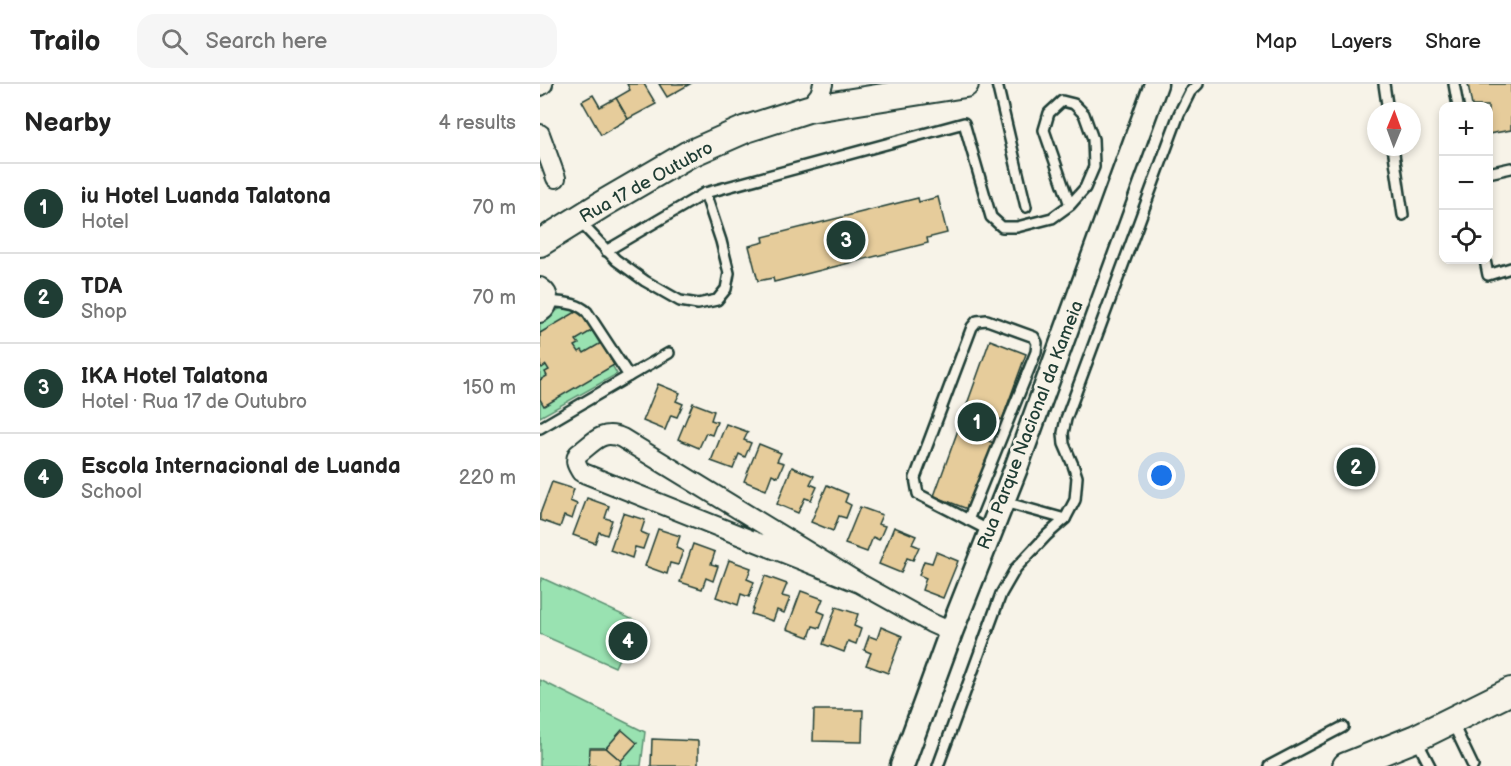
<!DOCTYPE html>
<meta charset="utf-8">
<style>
body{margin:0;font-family:"Balsamiq Sans",sans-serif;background:#f6f6f6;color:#222}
.controls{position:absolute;right:18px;top:18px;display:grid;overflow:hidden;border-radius:12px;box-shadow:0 3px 9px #0003}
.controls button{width:54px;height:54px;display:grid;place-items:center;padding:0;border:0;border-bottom:2px solid #e0e0e0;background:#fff;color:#222;font:30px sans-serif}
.compass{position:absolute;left:827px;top:18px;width:54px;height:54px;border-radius:50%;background:#fff;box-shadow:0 3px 9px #0003;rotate:1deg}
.you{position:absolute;left:622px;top:392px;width:21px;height:21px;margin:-15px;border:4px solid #fff;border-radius:50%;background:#1a73e8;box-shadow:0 0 0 9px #1a73e833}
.badge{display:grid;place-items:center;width:39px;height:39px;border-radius:50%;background:#1f3d34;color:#fff;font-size:20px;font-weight:700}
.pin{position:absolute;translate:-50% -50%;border:3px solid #fff;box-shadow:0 2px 6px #0006}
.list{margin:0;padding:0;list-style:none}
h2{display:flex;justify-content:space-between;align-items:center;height:78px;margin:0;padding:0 24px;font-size:26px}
h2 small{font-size:20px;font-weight:400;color:#767676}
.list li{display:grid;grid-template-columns:39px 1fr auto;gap:18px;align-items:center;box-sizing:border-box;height:90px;padding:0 24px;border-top:2px solid #e0e0e0}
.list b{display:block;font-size:22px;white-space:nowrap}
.list p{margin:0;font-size:20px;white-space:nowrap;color:#767676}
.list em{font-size:20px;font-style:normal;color:#767676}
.icon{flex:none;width:33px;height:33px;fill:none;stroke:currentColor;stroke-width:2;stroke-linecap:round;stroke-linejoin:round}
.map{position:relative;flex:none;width:971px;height:682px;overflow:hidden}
header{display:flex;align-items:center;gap:36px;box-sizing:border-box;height:84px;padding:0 30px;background:#fff;border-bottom:2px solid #e0e0e0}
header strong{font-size:28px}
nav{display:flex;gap:33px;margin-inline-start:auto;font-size:21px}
.search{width:420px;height:54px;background:#f6f6f6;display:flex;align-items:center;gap:15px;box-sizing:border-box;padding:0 21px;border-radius:18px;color:#767676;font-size:22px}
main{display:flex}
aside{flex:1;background:#fff}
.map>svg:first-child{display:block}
</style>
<header>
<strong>Trailo</strong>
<div class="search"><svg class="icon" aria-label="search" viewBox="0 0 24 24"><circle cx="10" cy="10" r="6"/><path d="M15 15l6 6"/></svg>Search here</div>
<nav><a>Map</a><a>Layers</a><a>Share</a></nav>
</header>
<main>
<aside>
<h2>Nearby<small>4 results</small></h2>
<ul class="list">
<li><span class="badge">1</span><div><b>iu Hotel Luanda Talatona</b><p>Hotel</p></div><em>70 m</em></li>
<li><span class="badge">2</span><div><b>TDA</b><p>Shop</p></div><em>70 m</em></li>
<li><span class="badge">3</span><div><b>IKA Hotel Talatona</b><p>Hotel · Rua 17 de Outubro</p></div><em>150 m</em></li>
<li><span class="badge">4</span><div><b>Escola Internacional de Luanda</b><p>School</p></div><em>220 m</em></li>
</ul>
</aside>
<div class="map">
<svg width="971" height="682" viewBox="0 0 971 682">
<rect width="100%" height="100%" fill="#f7f3e8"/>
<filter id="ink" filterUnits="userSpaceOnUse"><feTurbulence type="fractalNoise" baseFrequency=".0167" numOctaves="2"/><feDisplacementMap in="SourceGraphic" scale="12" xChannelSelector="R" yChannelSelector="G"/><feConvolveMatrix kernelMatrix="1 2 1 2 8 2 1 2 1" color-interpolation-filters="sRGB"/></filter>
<g filter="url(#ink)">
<g fill="#99e2b1" stroke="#5c9072" stroke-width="1.5">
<path d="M 21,224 L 41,227 L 77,290 L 0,333 L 0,236 Z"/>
<path d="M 2,494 L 96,537 L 75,583 L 0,550 L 0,499 Z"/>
<path d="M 0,596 L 105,648 L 101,682 L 0,682 Z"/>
</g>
<g fill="#e6cc9b" stroke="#1f3d34" stroke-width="1.5">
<path d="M 87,0 L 104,0 L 116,20 L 88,35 L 76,14 L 90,6 Z"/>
<path d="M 119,0 L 150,0 L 127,13 Z"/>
<path d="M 928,0 L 971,0 L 971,46 L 948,50 L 948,22 L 932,22 Z"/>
<path d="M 53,11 L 60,23 L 76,14 L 88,35 L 61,51 L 42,17 Z"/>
<path d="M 398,113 L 407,149 L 387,154 L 388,159 L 234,198 L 233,194 L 218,197 L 209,162 L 224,158 L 223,153 L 378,114 L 379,118 Z"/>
<path d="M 41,225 L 53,246 L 36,256 L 39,260 L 35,262 L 39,268 L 42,266 L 44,269 L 61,259 L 74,281 L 4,322 L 0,315 L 0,296 L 7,292 L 5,288 L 9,286 L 6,281 L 2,284 L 0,281 L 0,249 Z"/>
<path d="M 450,256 L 486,270 L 462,336 L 426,323 Z"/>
<path d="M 118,300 L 140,309 L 136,317 L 143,320 L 137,333 L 131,331 L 125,346 L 103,337 Z"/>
<path d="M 153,319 L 174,327 L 171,336 L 177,338 L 172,351 L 166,349 L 159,364 L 138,355 Z"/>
<path d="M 186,340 L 208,348 L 204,356 L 211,359 L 205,373 L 199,370 L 193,385 L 171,377 Z"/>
<path d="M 418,346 L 454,359 L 430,426 L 394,412 Z"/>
<path d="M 219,360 L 241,369 L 237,377 L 244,379 L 238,393 L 232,390 L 226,406 L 204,397 Z"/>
<path d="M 252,383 L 274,392 L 270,400 L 277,403 L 271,416 L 265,414 L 258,429 L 237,420 Z"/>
<path d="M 12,398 L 34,405 L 30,417 L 37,420 L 32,435 L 24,432 L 20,443 L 0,436 L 0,430 Z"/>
<path d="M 287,401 L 308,410 L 305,418 L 311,421 L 306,434 L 299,432 L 293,447 L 271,438 Z"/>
<path d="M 47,414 L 69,422 L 65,434 L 72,436 L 67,451 L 59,448 L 55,459 L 33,451 Z"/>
<path d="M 320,423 L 342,431 L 338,440 L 345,442 L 339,456 L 333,453 L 327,468 L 305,460 Z"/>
<path d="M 83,429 L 105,436 L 101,448 L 108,451 L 103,465 L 95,463 L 92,474 L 70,466 Z"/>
<path d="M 354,443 L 376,452 L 372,460 L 379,463 L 373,476 L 367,474 L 361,489 L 339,480 Z"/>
<path d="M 118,445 L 140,452 L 136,464 L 143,467 L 138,481 L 130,479 L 127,490 L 105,482 Z"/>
<path d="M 153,460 L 175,468 L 171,480 L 178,482 L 173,497 L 166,494 L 162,505 L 140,498 Z"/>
<path d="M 396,468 L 418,477 L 403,514 L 382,506 L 386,494 L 379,491 L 384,477 L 392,479 Z"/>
<path d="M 189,476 L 211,484 L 207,495 L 214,498 L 209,513 L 201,510 L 198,521 L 176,513 Z"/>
<path d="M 225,492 L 247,500 L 242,512 L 250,514 L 244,529 L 237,526 L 233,537 L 211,530 Z"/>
<path d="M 261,507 L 283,515 L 278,527 L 285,530 L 280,544 L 273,542 L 269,553 L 247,545 Z"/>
<path d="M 296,523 L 318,530 L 314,542 L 321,545 L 316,560 L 308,557 L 304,568 L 283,560 Z"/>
<path d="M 341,543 L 362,552 L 348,589 L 326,581 L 331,569 L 324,566 L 329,552 L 337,555 Z"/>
<path d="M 274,626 L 323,626 L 322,658 L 273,657 Z"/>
<path d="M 82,646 L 97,659 L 81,677 L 66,664 Z"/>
<path d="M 112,655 L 158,657 L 158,682 L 111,682 Z"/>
<path d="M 50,664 L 66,664 L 81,677 L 80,682 L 49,682 Z"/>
</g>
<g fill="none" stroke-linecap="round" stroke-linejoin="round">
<g stroke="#1f3d34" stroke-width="14">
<g id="service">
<path d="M 457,0 L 486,123"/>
<path d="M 844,0 L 848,27"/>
<path d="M 914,0 L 918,22"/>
<path d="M 853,63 L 863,131"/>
<path d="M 948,89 L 971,84"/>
<path d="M 40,138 L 76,176 L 105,197 L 140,217 L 158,220 L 177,216 L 186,205 L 189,189 L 181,157 L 165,109"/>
<path d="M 66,167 L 165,109 L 424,39 L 451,133 L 462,143 L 477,143 L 512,134 L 530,121 L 545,104 L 554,83 L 553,55 L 544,30 L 534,20 L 522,17 L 509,29 L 504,46 L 530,121"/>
<path d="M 945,176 L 948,191 L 971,184"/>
<path d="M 89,292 L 129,269"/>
<path d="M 0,344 L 89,292 L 47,228 C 37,218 22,219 9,217"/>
<path d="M 464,418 L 525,435"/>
<path d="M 428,436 L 496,268 L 497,259 L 494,253 L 447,236 L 437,237 L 432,243 L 375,394 L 378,410 L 450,447"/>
<path d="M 912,638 L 933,682"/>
<path d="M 877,657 L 890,682"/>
<path d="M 398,682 L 461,510 L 476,484 L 507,451 L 525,435 L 535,416 L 537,393 L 533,381 L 524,360 L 523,349 L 526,335 L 639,30 L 650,8 L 658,0"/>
<path d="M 729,682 L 803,643"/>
</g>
</g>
<g stroke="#1f3d34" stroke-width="22">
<g id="minor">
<path d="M 0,2 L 3,0"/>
<path d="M 268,25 L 280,10 L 283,0"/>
<path d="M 0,50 L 16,94"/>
<path d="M 0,203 C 11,210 11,222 0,229"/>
<path d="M 319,499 L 41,388 C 37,381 34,378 38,370 C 54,358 62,345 82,354 L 319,499 L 391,539 L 411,548"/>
</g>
</g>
<g stroke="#1f3d34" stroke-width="27">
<path id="tertiary" d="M 362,682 L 411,548 L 476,384 L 616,0"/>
</g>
<g stroke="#1f3d34" stroke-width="30">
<g id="secondary">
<path d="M 0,159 L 66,118 L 147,71 L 206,45 L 268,25 L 425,0"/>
<path d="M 806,682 L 876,654 L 971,607"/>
</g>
</g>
<use href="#service" stroke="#f7f3e8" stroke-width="9"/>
<use href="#minor" stroke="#f7f3e8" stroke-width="18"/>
<use href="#tertiary" stroke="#f7f3e8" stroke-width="22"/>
<use href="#secondary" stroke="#f7f3e8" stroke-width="26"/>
</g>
</g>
<g text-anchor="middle" stroke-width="6" stroke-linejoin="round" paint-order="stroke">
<g font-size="18" fill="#1f3d34" stroke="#f7f3e8">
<text transform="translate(106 98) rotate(-29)" y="6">Rua 17 de Outubro</text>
<text transform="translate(490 341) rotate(-69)" y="6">Rua Parque Nacional da Kameia</text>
</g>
</g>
</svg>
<div class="controls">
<button>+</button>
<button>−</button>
<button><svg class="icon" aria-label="locate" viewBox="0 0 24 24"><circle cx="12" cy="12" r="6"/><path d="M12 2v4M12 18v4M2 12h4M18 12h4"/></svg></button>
</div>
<svg class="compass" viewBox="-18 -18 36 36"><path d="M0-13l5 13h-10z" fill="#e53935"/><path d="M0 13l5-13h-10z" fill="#767676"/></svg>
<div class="you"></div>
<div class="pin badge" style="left:437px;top:338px">1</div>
<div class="pin badge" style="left:816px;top:383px">2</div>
<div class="pin badge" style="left:306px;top:156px">3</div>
<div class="pin badge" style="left:88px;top:557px">4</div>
</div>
</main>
